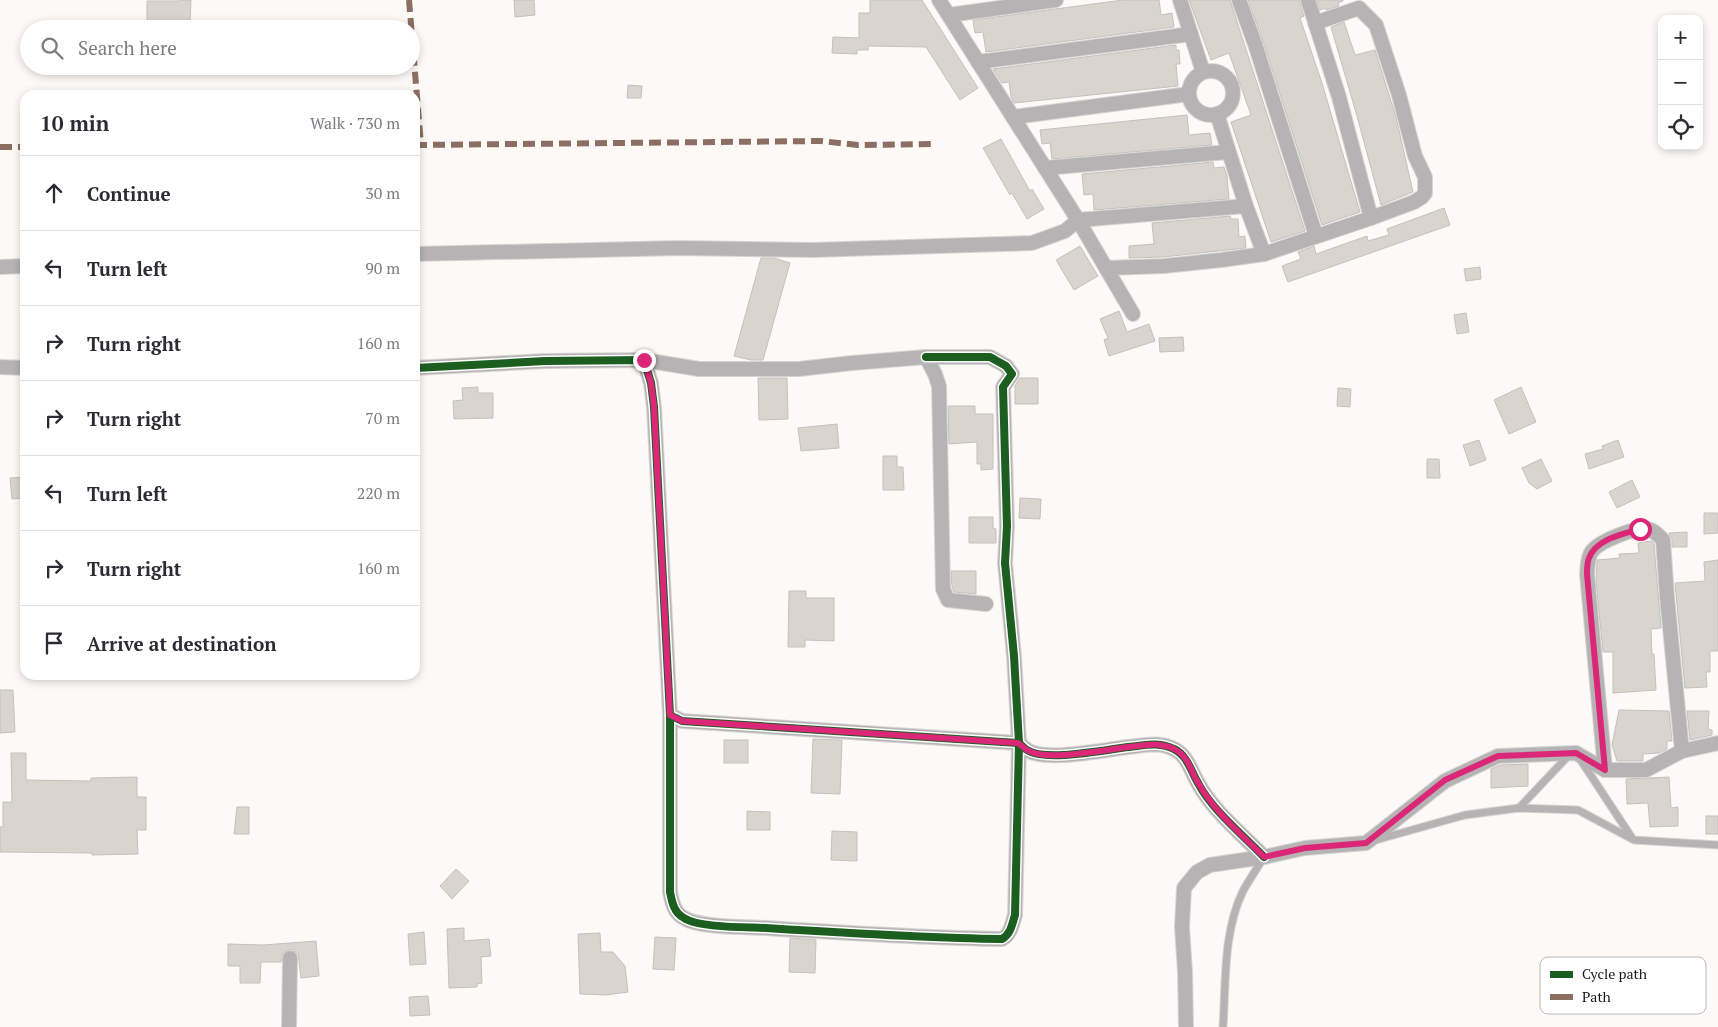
<!DOCTYPE html>
<meta charset="utf-8">
<style>
body{margin:0;font-family:"PT Serif",serif;background:#f2f2f3;color:#2b2b33}
.controls{position:absolute;right:15px;top:15px;display:grid;overflow:hidden;border-radius:10px;box-shadow:0 2px 8px #0003}
.controls button{width:45px;height:45px;display:grid;place-items:center;padding:0;border:0;border-bottom:1px solid #e1e1e2;background:#fff;color:#2b2b33;font:25px sans-serif}
.stop{position:absolute;width:15px;height:15px;margin:-11px;border:4px solid #db2777;border-radius:50%;background:#fff}
.stop.end{background:#db2777;border-color:#fff;box-shadow:0 1px 5px #0008}
.list{margin:0;padding:0;list-style:none}
h2{display:flex;justify-content:space-between;align-items:center;height:65px;margin:0;padding:0 20px;font-size:21px}
h2 small{font-size:16px;font-weight:400;color:#7c7c81}
.list li{display:grid;grid-template-columns:32px 1fr auto;gap:15px;align-items:center;box-sizing:border-box;height:75px;padding:0 20px;border-top:1px solid #e1e1e2}
.list b{display:block;font-size:19px;white-space:nowrap}
.list em{font-size:16px;font-style:normal;color:#7c7c81}
.icon{flex:none;width:28px;height:28px;fill:none;stroke:currentColor;stroke-width:2;stroke-linecap:round;stroke-linejoin:round}
.map{position:relative;flex:none;width:1718px;height:1027px;overflow:hidden}
.search{position:absolute;background:#fff;box-shadow:0 2px 8px #0003;left:20px;top:20px;width:400px;height:55px;display:flex;align-items:center;gap:12px;box-sizing:border-box;padding:0 18px;border-radius:28px;color:#7c7c81;font-size:19px}
.panel{position:absolute;background:#fff;box-shadow:0 2px 8px #0003;left:20px;top:90px;width:400px;height:590px;border-radius:15px}
.map>svg:first-child{display:block}
</style>
<div class="map">
<svg width="1718" height="1027" viewBox="0 0 1718 1027">
<rect width="100%" height="100%" fill="#fcf9f6"/>
<g fill="#d9d4ce" stroke="#c3c0be">
<path d="M 179,0 L 191,0 L 190,23 L 164,22 L 164,26 L 147,25 L 147,1 L 179,1 Z"/>
<path d="M 514,0 L 534,0 L 535,15 L 515,17 Z"/>
<path d="M 870,0 L 922,0 L 978,88 L 960,100 L 926,47 L 868,46 L 868,50 L 857,50 L 857,54 L 832,53 L 833,37 L 859,38 L 859,13 L 870,13 Z"/>
<path d="M 1123,0 L 1159,0 L 1161,15 L 1172,13 L 1174,27 L 986,52 L 983,32 L 975,33 L 973,20 Z"/>
<path d="M 1189,0 L 1230,0 L 1305,231 L 1271,242 L 1231,122 L 1251,115 L 1229,53 L 1211,60 Z"/>
<path d="M 1248,0 L 1299,0 L 1304,16 L 1300,18 L 1322,83 L 1360,212 L 1322,225 L 1263,41 Z"/>
<path d="M 1317,0 L 1343,0 L 1343,1 L 1338,3 L 1339,6 L 1326,10 L 1325,8 L 1320,10 Z"/>
<path d="M 1344,22 L 1355,55 L 1375,50 L 1396,117 L 1413,192 L 1381,205 L 1357,116 L 1331,27 Z"/>
<path d="M 1176,45 L 1176,50 L 1179,50 L 1180,64 L 1176,64 L 1178,86 L 1014,103 L 1011,97 L 1009,82 L 1002,83 L 993,69 Z"/>
<path d="M 628,85 L 642,86 L 641,98 L 627,98 Z"/>
<path d="M 1187,115 L 1189,135 L 1210,133 L 1212,145 L 1052,159 L 1050,143 L 1042,144 L 1040,130 Z"/>
<path d="M 1001,139 L 1030,191 L 1032,189 L 1044,209 L 1027,219 L 1012,193 L 1010,195 L 983,148 Z"/>
<path d="M 1213,162 L 1214,168 L 1224,167 L 1227,176 L 1229,199 L 1094,210 L 1093,194 L 1084,195 L 1082,174 Z"/>
<path d="M 1444,208 L 1450,225 L 1288,282 L 1282,266 L 1301,259 L 1298,252 L 1314,246 L 1316,254 L 1367,236 L 1368,241 L 1389,235 L 1387,229 Z"/>
<path d="M 1230,216 L 1231,219 L 1238,219 L 1239,237 L 1245,236 L 1246,248 L 1163,257 L 1129,258 L 1129,246 L 1154,244 L 1152,223 Z"/>
<path d="M 1080,246 L 1098,276 L 1074,290 L 1056,260 Z"/>
<path d="M 761,258 L 774,258 L 790,263 L 763,360 L 751,360 L 734,356 Z"/>
<path d="M 1480,267 L 1481,279 L 1466,281 L 1464,269 Z"/>
<path d="M 1119,311 L 1127,332 L 1149,324 L 1155,341 L 1109,356 L 1104,340 L 1108,338 L 1100,319 Z"/>
<path d="M 1466,313 L 1469,332 L 1457,334 L 1454,315 Z"/>
<path d="M 1183,337 L 1184,351 L 1160,352 L 1159,338 Z"/>
<path d="M 758,378 L 787,378 L 788,419 L 759,420 Z"/>
<path d="M 1020,378 L 1038,378 L 1038,404 L 1015,404 L 1015,386 Z"/>
<path d="M 478,387 L 478,393 L 493,393 L 493,418 L 454,419 L 453,401 L 463,400 L 462,388 Z"/>
<path d="M 1521,387 L 1536,422 L 1509,434 L 1494,400 Z"/>
<path d="M 1338,388 L 1351,389 L 1350,407 L 1337,406 Z"/>
<path d="M 948,406 L 975,406 L 975,414 L 993,414 L 993,469 L 981,470 L 981,464 L 977,464 L 977,442 L 949,444 Z"/>
<path d="M 837,424 L 839,448 L 801,451 L 798,428 Z"/>
<path d="M 1479,440 L 1486,460 L 1470,466 L 1463,445 Z"/>
<path d="M 1618,440 L 1624,457 L 1589,469 L 1585,454 L 1603,449 L 1602,446 Z"/>
<path d="M 883,456 L 897,456 L 897,467 L 903,467 L 904,490 L 883,490 Z"/>
<path d="M 1427,459 L 1439,459 L 1440,478 L 1427,478 Z"/>
<path d="M 1541,459 L 1552,481 L 1537,489 L 1529,483 L 1522,468 Z"/>
<path d="M 25,477 L 25,498 L 12,499 L 10,478 Z"/>
<path d="M 1632,480 L 1640,497 L 1617,508 L 1609,492 Z"/>
<path d="M 1020,498 L 1041,499 L 1040,519 L 1019,518 Z"/>
<path d="M 1704,513 L 1718,513 L 1718,533 L 1704,534 Z"/>
<path d="M 969,517 L 993,517 L 993,528 L 996,529 L 996,543 L 969,543 Z"/>
<path d="M 1687,532 L 1687,547 L 1672,547 L 1672,539 L 1669,533 Z"/>
<path d="M 1652,541 L 1654,544 L 1661,628 L 1651,629 L 1652,654 L 1654,654 L 1656,690 L 1613,693 L 1613,652 L 1603,652 L 1596,582 L 1597,561 L 1597,560 L 1620,558 L 1619,554 L 1639,553 L 1638,543 Z"/>
<path d="M 1718,560 L 1718,651 L 1710,651 L 1710,672 L 1706,672 L 1707,687 L 1685,688 L 1675,583 L 1705,581 L 1704,562 Z"/>
<path d="M 951,571 L 976,571 L 976,594 L 954,592 L 952,587 Z"/>
<path d="M 789,591 L 806,591 L 806,598 L 834,598 L 834,641 L 805,640 L 805,647 L 788,647 Z"/>
<path d="M 0,690 L 13,690 L 15,732 L 0,733 Z"/>
<path d="M 1619,710 L 1669,711 L 1672,741 L 1667,741 L 1667,749 L 1659,753 L 1643,754 L 1643,761 L 1617,761 L 1612,745 Z"/>
<path d="M 1687,711 L 1709,711 L 1708,729 L 1712,730 L 1712,735 L 1690,740 Z"/>
<path d="M 813,739 L 842,740 L 840,794 L 811,793 Z"/>
<rect x="724" y="740" width="24" height="23"/>
<path d="M 11,753 L 26,753 L 26,780 L 91,781 L 91,778 L 137,777 L 137,797 L 146,797 L 146,830 L 137,830 L 138,854 L 92,855 L 92,853 L 0,852 L 0,827 L 3,827 L 3,802 L 12,802 Z"/>
<path d="M 1528,764 L 1528,786 L 1491,788 L 1491,769 L 1500,765 Z"/>
<path d="M 1669,777 L 1671,808 L 1678,807 L 1678,826 L 1650,827 L 1648,803 L 1627,804 L 1626,779 Z"/>
<path d="M 237,807 L 249,807 L 249,834 L 234,834 Z"/>
<path d="M 747,811 L 770,812 L 770,830 L 747,830 Z"/>
<rect x="1706" y="816" width="12" height="18"/>
<path d="M 832,831 L 857,832 L 857,861 L 831,860 Z"/>
<path d="M 456,869 L 469,881 L 452,899 L 440,886 Z"/>
<path d="M 464,928 L 464,941 L 489,939 L 491,956 L 481,957 L 482,983 L 477,984 L 477,987 L 449,988 L 447,929 Z"/>
<path d="M 424,932 L 426,964 L 410,965 L 408,934 Z"/>
<path d="M 600,933 L 601,952 L 613,952 L 625,966 L 628,992 L 606,995 L 580,994 L 578,934 Z"/>
<path d="M 655,937 L 676,938 L 674,970 L 653,969 Z"/>
<path d="M 790,938 L 816,940 L 815,973 L 789,972 Z"/>
<path d="M 316,941 L 319,976 L 301,978 L 298,954 L 291,949 L 283,953 L 281,962 L 261,962 L 260,983 L 240,983 L 240,966 L 228,966 L 228,944 L 263,945 Z"/>
<path d="M 428,996 L 430,1015 L 410,1016 L 409,997 Z"/>
</g>
<g fill="none" stroke-linecap="round" stroke-linejoin="round">
<g stroke="#d7d5d3" stroke-width="9">
<g id="service">
<path d="M 1580,759 L 1632,838"/>
<path d="M 1519,808 L 1570,754"/>
<path d="M 1376,840 L 1465,815 L 1519,808 L 1578,810 L 1634,840 L 1718,845"/>
<path d="M 1223,1027 C 1226,982 1223,932 1243,891 C 1249,880 1257,869 1263,858"/>
</g>
</g>
<g stroke="#d7d5d3" stroke-width="16">
<g id="minor">
<path d="M 1180,0 L 1203,72"/>
<path d="M 1239,0 L 1255,44 L 1316,236"/>
<path d="M 1308,0 L 1339,97 L 1371,218"/>
<path d="M 949,15 L 1056,0"/>
<path d="M 978,62 L 1191,34"/>
<circle cx="1211" cy="93" r="22"/>
<path d="M 1217,114 L 1246,206 L 1264,254"/>
<path d="M 1013,117 L 1189,94"/>
<path d="M 1045,168 L 1228,152"/>
<path d="M 1246,206 L 1078,220 L 1106,268 L 1164,266 L 1221,260 L 1264,254 L 1371,218 L 1414,202 L 1422,197 L 1425,193 L 1425,177 L 1415,156 L 1399,95 L 1376,25 L 1359,8 L 1315,23"/>
<path d="M 415,254 L 678,248 L 813,250 L 1032,243 L 1065,231 L 1078,220 L 939,0"/>
<path d="M 0,267 L 25,266"/>
<path d="M 1106,268 L 1133,314"/>
<path d="M 644,360 L 699,369 L 799,369 L 852,363 L 926,357 L 935,374 L 939,386 L 943,589 L 948,600 L 986,604"/>
<path d="M 0,367 L 25,368"/>
<path d="M 415,368 L 545,361 L 644,360 L 651,383 L 654,407 L 670,715 L 682,721 L 1019,743 C 1021,745 1024,748 1027,750 C 1047,763 1112,748 1137,746 C 1150,744 1162,743 1174,749 C 1187,755 1191,771 1198,783 C 1212,810 1243,835 1264,857"/>
<path d="M 670,715 L 670,892 C 672,902 674,913 684,918 C 699,928 747,927 766,928 C 845,933 923,938 1002,939 C 1011,934 1012,924 1015,915 L 1019,743 L 1014,656 L 1005,563 L 1007,526 L 1003,387 L 1012,374 L 1006,366 L 990,357 L 926,357"/>
<path d="M 1605,770 L 1587,574 C 1588,566 1587,558 1592,551 C 1600,541 1635,527 1647,529 C 1654,530 1658,535 1663,540 L 1667,597 L 1682,751"/>
<path d="M 289,1027 L 290,958"/>
<path d="M 1186,1027 L 1185,972 L 1182,927 L 1184,888 L 1197,872 L 1210,865 L 1264,857 L 1305,848 L 1366,843 L 1445,781 L 1498,756 L 1576,753 L 1605,770 L 1646,770 L 1682,751 L 1718,743"/>
</g>
</g>
<use href="#service" stroke="#b5b3b3" stroke-width="7"/>
<use href="#minor" stroke="#b5b3b3" stroke-width="14"/>
<g stroke="#8d6e63" stroke-width="6" stroke-dasharray="12 6" stroke-linecap="butt">
<path d="M 409,0 L 421,145"/>
<path d="M 415,145 L 821,141 L 858,145 L 933,144"/>
<path d="M 0,147 L 25,147"/>
</g>
<g stroke="#fff" stroke-width="11">
<g id="cycleway">
<path d="M 415,368 L 545,361 L 644,360 L 651,383 L 654,407 L 670,715 L 682,721 L 1019,743 C 1021,745 1024,748 1027,750 C 1047,763 1112,748 1137,746 C 1150,744 1162,743 1174,749 C 1187,755 1191,771 1198,783 C 1212,810 1243,835 1264,857"/>
<path d="M 670,715 L 670,892 C 672,902 674,913 684,918 C 699,928 747,927 766,928 C 845,933 923,938 1002,939 C 1011,934 1012,924 1015,915 L 1019,743 L 1014,656 L 1005,563 L 1007,526 L 1003,387 L 1012,374 L 1006,366 L 990,357 L 926,357"/>
</g>
</g>
<use href="#cycleway" stroke="#1b5e20" stroke-width="8"/>
</g>
<g fill="none" stroke-linecap="round" stroke-linejoin="round">
<path stroke="#db2777" stroke-width="6" d="M 644,360 L 651,383 L 654,407 L 670,715 L 682,721 L 1018,743 C 1021,745 1024,748 1027,750 C 1047,763 1112,748 1137,746 C 1150,744 1161,743 1174,749 C 1189,756 1191,773 1200,786 C 1216,813 1242,835 1264,857 L 1305,848 L 1366,843 L 1445,780 L 1498,756 L 1576,753 L 1605,770 L 1587,574 C 1587,569 1587,563 1589,558 C 1596,539 1623,534 1640,529"/>
</g>
<rect x="1540" y="957" width="166" height="57" rx="8" fill="#fff" stroke="#bbbab9" stroke-width="1"/>
<rect x="1550" y="971" width="23" height="7" fill="#1b5e20"/>
<rect x="1550" y="994" width="23" height="6" fill="#8d6e63"/>
<g font-size="14" fill="#1b1917">
<text x="1582" y="979">Cycle path</text>
<text x="1582" y="1002">Path</text>
</g>
</svg>
<div class="controls">
<button>+</button>
<button>−</button>
<button><svg class="icon" aria-label="locate" viewBox="0 0 24 24"><circle cx="12" cy="12" r="6"/><path d="M12 2v4M12 18v4M2 12h4M18 12h4"/></svg></button>
</div>
<div class="stop" style="left:1640px;top:529px"></div>
<div class="stop end" style="left:644px;top:360px"></div>
<div class="search"><svg class="icon" aria-label="search" viewBox="0 0 24 24"><circle cx="10" cy="10" r="6"/><path d="M15 15l6 6"/></svg>Search here</div>
<section class="panel">
<h2>10 min<small>Walk · 730 m</small></h2>
<ul class="list">
<li><svg class="icon" aria-label="ahead" viewBox="0 0 24 24"><path d="M12 20V5M6 11l6-6 6 6"/></svg><div><b>Continue</b></div><em>30 m</em></li>
<li><svg class="icon" aria-label="left" viewBox="0 0 24 24"><path d="M17 20v-9H6M10 6l-5 5 5 5"/></svg><div><b>Turn left</b></div><em>90 m</em></li>
<li><svg class="icon" aria-label="right" viewBox="0 0 24 24"><path d="M7 20v-9h11M14 6l5 5-5 5"/></svg><div><b>Turn right</b></div><em>160 m</em></li>
<li><svg class="icon" aria-label="right" viewBox="0 0 24 24"><path d="M7 20v-9h11M14 6l5 5-5 5"/></svg><div><b>Turn right</b></div><em>70 m</em></li>
<li><svg class="icon" aria-label="left" viewBox="0 0 24 24"><path d="M17 20v-9H6M10 6l-5 5 5 5"/></svg><div><b>Turn left</b></div><em>220 m</em></li>
<li><svg class="icon" aria-label="right" viewBox="0 0 24 24"><path d="M7 20v-9h11M14 6l5 5-5 5"/></svg><div><b>Turn right</b></div><em>160 m</em></li>
<li><svg class="icon" aria-label="arrive" viewBox="0 0 24 24"><path d="M6 21V4h12l-3 4 3 4H6"/></svg><div><b>Arrive at destination</b></div></li>
</ul>
</section>
</div>
